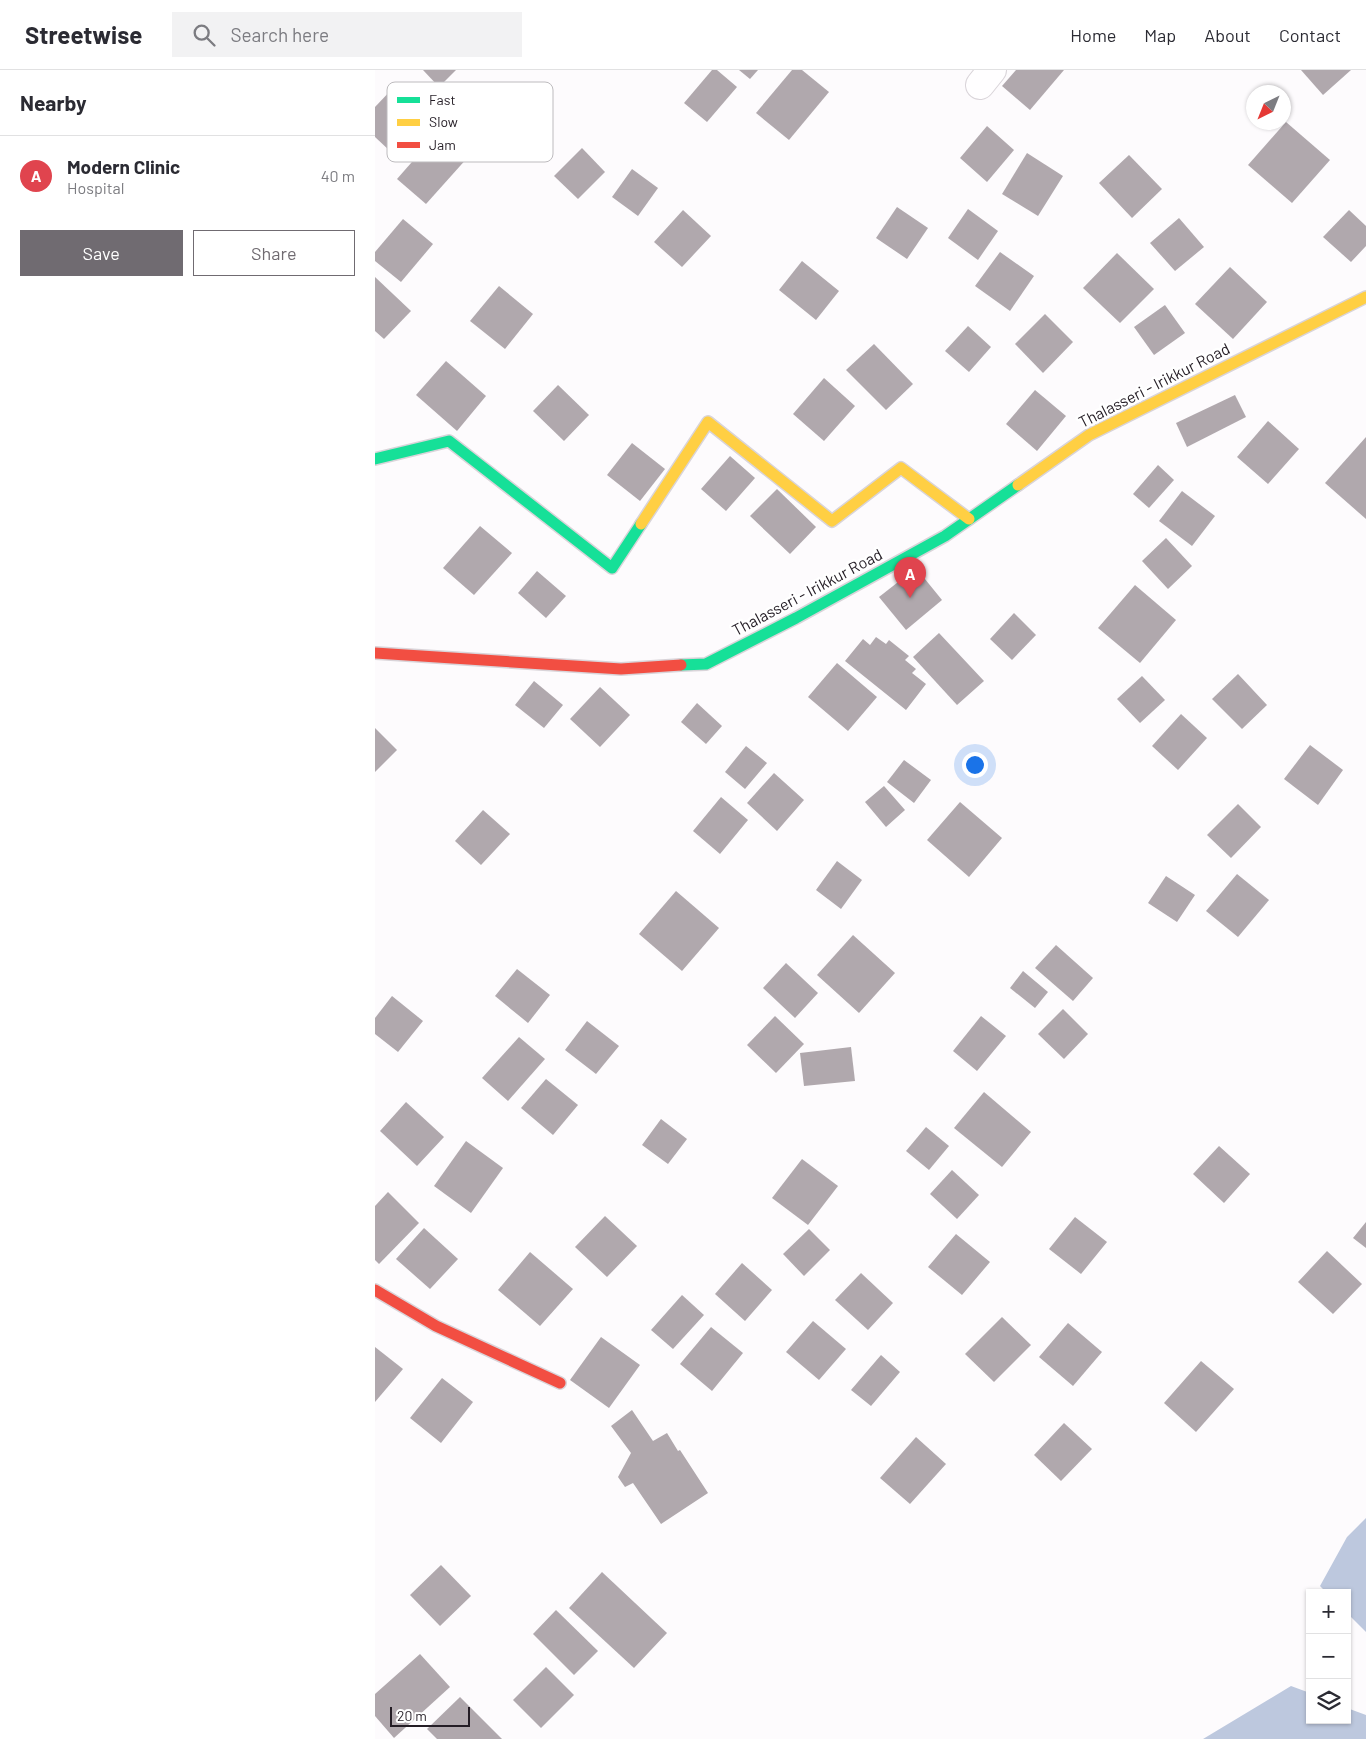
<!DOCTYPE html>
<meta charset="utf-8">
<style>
body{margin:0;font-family:Barlow,sans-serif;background:#f2f2f3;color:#2b2b33}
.controls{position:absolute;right:15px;bottom:15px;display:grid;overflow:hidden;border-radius:0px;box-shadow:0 1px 4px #0004}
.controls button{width:45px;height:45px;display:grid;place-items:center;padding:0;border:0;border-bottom:1px solid #e1e1e2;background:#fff;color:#2b2b33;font:25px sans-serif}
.compass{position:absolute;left:871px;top:15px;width:45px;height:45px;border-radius:50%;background:#fff;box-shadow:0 1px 4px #0004;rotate:223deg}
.scale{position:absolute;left:15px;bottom:12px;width:80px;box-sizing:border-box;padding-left:5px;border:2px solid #241d25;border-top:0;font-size:14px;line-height:18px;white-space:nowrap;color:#241d25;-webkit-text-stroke:4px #fff;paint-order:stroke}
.you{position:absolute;left:599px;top:694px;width:18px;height:18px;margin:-12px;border:4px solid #fff;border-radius:50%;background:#1a73e8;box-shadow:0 0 0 8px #1a73e833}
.badge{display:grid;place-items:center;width:32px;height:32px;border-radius:50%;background:#706b71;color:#fff;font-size:16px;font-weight:700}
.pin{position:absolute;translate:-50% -41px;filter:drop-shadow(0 1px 2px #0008)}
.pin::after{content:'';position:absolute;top:26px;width:18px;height:15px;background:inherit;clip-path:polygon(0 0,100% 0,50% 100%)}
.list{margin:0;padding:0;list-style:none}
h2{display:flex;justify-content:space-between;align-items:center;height:65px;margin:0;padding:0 20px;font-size:21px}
h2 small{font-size:16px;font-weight:400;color:#7c7c81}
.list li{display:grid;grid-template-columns:32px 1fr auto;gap:15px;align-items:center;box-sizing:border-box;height:80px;padding:0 20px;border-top:1px solid #e1e1e2}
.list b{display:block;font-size:19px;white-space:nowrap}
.list p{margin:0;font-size:16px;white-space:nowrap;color:#7c7c81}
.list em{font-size:16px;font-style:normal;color:#7c7c81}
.actions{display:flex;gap:10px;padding:15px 20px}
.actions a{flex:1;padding:11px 0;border:1px solid #706b71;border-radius:0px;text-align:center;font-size:18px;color:#706b71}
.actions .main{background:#706b71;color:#fff}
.icon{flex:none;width:28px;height:28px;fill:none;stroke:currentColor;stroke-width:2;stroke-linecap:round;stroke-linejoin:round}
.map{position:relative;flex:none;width:991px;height:1669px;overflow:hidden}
header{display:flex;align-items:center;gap:30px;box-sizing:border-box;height:70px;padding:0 25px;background:#fff;border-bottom:1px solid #e1e1e2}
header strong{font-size:24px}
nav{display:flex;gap:28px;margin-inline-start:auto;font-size:18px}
.search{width:350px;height:45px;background:#f2f2f3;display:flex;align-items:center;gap:12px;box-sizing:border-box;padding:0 18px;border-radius:0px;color:#7c7c81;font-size:19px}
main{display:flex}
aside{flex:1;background:#fff}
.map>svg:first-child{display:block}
</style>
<header>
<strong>Streetwise</strong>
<div class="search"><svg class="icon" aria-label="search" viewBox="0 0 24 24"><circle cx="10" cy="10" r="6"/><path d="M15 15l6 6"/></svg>Search here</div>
<nav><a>Home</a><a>Map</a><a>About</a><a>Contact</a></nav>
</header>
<main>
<aside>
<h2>Nearby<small></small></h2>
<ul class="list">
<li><span class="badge" style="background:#e0444e">A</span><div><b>Modern Clinic</b><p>Hospital</p></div><em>40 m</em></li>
</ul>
<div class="actions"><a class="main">Save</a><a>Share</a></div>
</aside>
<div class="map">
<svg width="991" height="1669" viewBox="0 0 991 1669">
<rect width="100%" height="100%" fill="#fdfbfd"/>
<g fill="#bdc8de">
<path d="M 991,1448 L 991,1562 L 972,1543 L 972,1523 L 952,1523 L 945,1516 L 972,1467 Z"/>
<path d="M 916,1616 L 935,1623 L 935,1650 L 972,1650 L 972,1638 L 991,1645 L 991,1669 L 828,1669 Z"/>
</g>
<g fill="#b0a8ad">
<path d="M 48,0 L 81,0 L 64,17 Z"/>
<path d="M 337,0 L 342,0 L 362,17 L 332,52 L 309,33 Z"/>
<path d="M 364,0 L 383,0 L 375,9 Z"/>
<path d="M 417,0 L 427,0 L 454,22 L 414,70 L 381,43 Z"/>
<path d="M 641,0 L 689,0 L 655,40 L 627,16 Z"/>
<path d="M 926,0 L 976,0 L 948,25 Z"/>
<path d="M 19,17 L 48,46 L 15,81 L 0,67 L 0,37 Z"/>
<path d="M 911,52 L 955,90 L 917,133 L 873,95 Z"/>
<path d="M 612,56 L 639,80 L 612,112 L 585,88 Z"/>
<path d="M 65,60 L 94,86 L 51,134 L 22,109 Z"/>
<path d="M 207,78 L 230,102 L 203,129 L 179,106 Z"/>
<path d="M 652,83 L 688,106 L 663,146 L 627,124 Z"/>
<path d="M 754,85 L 787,119 L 757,148 L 724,113 Z"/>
<path d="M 257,99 L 283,118 L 263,146 L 237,127 Z"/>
<path d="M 522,137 L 553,158 L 532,189 L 501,168 Z"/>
<path d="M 593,139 L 623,161 L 603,190 L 573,168 Z"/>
<path d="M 308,140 L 336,166 L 307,197 L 279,172 Z"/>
<path d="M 974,140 L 991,156 L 991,176 L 976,192 L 948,167 Z"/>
<path d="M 804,148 L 829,177 L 800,201 L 775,173 Z"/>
<path d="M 28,149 L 58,174 L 26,212 L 0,191 L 0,182 Z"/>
<path d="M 625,182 L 659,206 L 635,241 L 600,216 Z"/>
<path d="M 742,183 L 779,219 L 745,253 L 708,218 Z"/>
<path d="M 427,191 L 464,221 L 441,250 L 404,220 Z"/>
<path d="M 855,197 L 892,232 L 858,269 L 820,234 Z"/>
<path d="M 0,207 L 36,241 L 9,269 L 0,261 Z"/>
<path d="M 124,216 L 158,244 L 130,279 L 95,251 Z"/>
<path d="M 790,235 L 810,263 L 779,285 L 759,257 Z"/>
<path d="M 670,244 L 698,272 L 668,303 L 640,274 Z"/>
<path d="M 593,256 L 616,277 L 594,302 L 570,281 Z"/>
<path d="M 499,274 L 538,314 L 511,340 L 471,300 Z"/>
<path d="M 71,291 L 111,326 L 82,361 L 41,325 Z"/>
<path d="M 449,308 L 480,336 L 449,371 L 418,344 Z"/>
<path d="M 183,315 L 214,345 L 189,371 L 158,341 Z"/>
<path d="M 660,320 L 691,346 L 662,381 L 631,354 Z"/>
<path d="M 860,325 L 871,347 L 812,377 L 801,353 Z"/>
<path d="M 893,351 L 924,379 L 893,414 L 862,387 Z"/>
<path d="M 991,367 L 991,449 L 950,413 Z"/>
<path d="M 257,373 L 290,399 L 265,431 L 232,405 Z"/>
<path d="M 355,386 L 380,408 L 351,441 L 326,419 Z"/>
<path d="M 783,395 L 799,410 L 774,438 L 758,424 Z"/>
<path d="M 402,419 L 441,457 L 415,484 L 375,446 Z"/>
<path d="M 807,421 L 840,446 L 817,476 L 784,451 Z"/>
<path d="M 105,456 L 137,483 L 99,525 L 68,498 Z"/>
<path d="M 791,468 L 817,496 L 793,519 L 767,491 Z"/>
<path d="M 541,498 L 567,530 L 531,560 L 504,527 Z"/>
<path d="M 162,501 L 191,526 L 171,548 L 143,523 Z"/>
<path d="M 760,515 L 801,550 L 765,593 L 723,558 Z"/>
<path d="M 639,543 L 661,565 L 637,590 L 615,569 Z"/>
<path d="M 564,563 L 609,611 L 582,635 L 538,587 Z"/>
<path d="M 501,567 L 511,574 L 514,570 L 534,586 L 530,590 L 541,599 L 537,603 L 551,614 L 531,640 L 470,591 L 488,569 L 495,575 Z"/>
<path d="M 462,593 L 502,627 L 473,661 L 433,627 Z"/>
<path d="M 863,604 L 892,635 L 867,659 L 837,629 Z"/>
<path d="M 767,606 L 790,630 L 765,653 L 742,629 Z"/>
<path d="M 159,611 L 188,635 L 169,658 L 140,635 Z"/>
<path d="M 225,617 L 255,645 L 225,677 L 195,649 Z"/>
<path d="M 322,633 L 347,656 L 331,674 L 306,652 Z"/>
<path d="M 806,644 L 832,668 L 803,700 L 777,676 Z"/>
<path d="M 0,658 L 22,680 L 0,702 Z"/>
<path d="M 935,675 L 968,700 L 943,735 L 909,709 Z"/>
<path d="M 371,676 L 392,693 L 370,719 L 350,702 Z"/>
<path d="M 529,690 L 556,710 L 539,733 L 512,712 Z"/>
<path d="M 399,703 L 429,730 L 402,761 L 372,733 Z"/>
<path d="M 509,716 L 530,740 L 511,757 L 490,732 Z"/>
<path d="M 346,727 L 373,750 L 345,784 L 318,761 Z"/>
<path d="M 585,732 L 627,768 L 594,807 L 552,770 Z"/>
<path d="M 863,734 L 886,757 L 856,788 L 832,765 Z"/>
<path d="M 108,740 L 135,764 L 106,795 L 80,771 Z"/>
<path d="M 462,791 L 487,810 L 466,839 L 441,820 Z"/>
<path d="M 862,804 L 894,830 L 863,867 L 831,841 Z"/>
<path d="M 791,806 L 820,825 L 802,852 L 773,833 Z"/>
<path d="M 301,821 L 344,858 L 307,901 L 264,864 Z"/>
<path d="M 478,865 L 520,903 L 484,943 L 442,905 Z"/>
<path d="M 681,875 L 718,908 L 698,931 L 660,898 Z"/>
<path d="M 411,893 L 443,923 L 420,948 L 388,918 Z"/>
<path d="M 142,899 L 175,925 L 153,953 L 120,926 Z"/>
<path d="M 648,901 L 673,922 L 660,938 L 635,918 Z"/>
<path d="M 17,926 L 48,951 L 23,982 L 0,964 L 0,948 Z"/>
<path d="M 688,939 L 713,964 L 689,989 L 663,964 Z"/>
<path d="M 400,946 L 429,974 L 401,1003 L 372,975 Z"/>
<path d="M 606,946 L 631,966 L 602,1001 L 578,981 Z"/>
<path d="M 212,951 L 244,976 L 221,1004 L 190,980 Z"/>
<path d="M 144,967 L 170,989 L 133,1031 L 107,1008 Z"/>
<path d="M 476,977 L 480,1011 L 429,1016 L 425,983 Z"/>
<path d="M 171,1009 L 203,1035 L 178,1065 L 146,1038 Z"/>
<path d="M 609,1022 L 656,1062 L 627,1097 L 579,1058 Z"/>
<path d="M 31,1032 L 69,1067 L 42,1096 L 5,1061 Z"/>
<path d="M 286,1049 L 312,1069 L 293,1094 L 267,1075 Z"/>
<path d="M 551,1057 L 574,1076 L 554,1100 L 531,1081 Z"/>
<path d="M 91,1071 L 128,1098 L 96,1143 L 59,1116 Z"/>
<path d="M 844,1076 L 875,1104 L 849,1133 L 818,1104 Z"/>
<path d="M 427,1089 L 463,1116 L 433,1155 L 397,1128 Z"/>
<path d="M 577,1100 L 604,1125 L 582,1149 L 555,1124 Z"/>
<path d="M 13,1122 L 44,1153 L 4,1194 L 0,1190 L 0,1136 Z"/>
<path d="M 230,1146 L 262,1176 L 232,1207 L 200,1177 Z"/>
<path d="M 700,1147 L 732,1172 L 706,1204 L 674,1179 Z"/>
<path d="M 991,1152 L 991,1178 L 978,1168 Z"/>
<path d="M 49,1158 L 83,1189 L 55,1219 L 21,1189 Z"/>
<path d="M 434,1159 L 455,1180 L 429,1206 L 408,1184 Z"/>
<path d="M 581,1164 L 615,1192 L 587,1225 L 553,1197 Z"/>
<path d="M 952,1181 L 987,1214 L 958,1244 L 923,1212 Z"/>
<path d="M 155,1182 L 198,1219 L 165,1256 L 123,1220 Z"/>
<path d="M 367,1193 L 397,1220 L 370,1251 L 340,1224 Z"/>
<path d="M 486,1203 L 518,1233 L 493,1260 L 460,1230 Z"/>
<path d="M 307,1225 L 329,1245 L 298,1279 L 276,1260 Z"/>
<path d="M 627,1247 L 656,1275 L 619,1312 L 590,1284 Z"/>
<path d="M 438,1251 L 471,1279 L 444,1310 L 411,1282 Z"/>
<path d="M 693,1253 L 727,1282 L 698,1316 L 664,1287 Z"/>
<path d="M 336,1257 L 368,1283 L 337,1321 L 305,1294 Z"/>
<path d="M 226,1267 L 265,1295 L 234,1338 L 195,1310 Z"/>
<path d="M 0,1277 L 28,1299 L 0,1332 Z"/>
<path d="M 506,1285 L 525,1302 L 496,1336 L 476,1320 Z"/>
<path d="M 826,1291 L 859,1319 L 821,1362 L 789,1333 Z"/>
<path d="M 67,1308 L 98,1332 L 66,1373 L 35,1348 Z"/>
<path d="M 257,1340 L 278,1371 L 292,1363 L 303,1381 L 305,1380 L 333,1423 L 286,1454 L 258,1413 L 250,1417 L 243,1407 L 256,1383 L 236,1356 Z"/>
<path d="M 689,1353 L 717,1379 L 686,1411 L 659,1385 Z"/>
<path d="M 541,1367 L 571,1394 L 535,1434 L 505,1408 Z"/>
<path d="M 66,1495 L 96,1526 L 65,1556 L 35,1525 Z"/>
<path d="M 227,1502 L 292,1563 L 259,1598 L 194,1538 Z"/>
<path d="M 181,1540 L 223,1581 L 199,1605 L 158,1564 Z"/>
<path d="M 45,1584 L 75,1617 L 19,1668 L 0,1646 L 0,1624 Z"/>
<path d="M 171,1597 L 199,1625 L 166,1658 L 138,1630 Z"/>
<path d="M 85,1627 L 127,1669 L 62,1669 L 52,1659 Z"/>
</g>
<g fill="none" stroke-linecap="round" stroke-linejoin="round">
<g stroke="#d9d4d9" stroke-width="30">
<path id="street" d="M 605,15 L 617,0"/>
</g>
<g stroke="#d9d4d9" stroke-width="14">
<g id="fast">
<path d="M 0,389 L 74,371 L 237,498 L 266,454"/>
<path d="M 306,595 L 331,594 L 421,548 L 570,466 L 643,415"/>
</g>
</g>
<g stroke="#d9d4d9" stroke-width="14">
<g id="slow">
<path d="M 643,415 L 714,365 L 991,227"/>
<path d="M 266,454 L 333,352 L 457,451 L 526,398 L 594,449"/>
</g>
</g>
<g stroke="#d9d4d9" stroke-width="14">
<g id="jam">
<path d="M 0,583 L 246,599 L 306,595"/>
<path d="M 0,1220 L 61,1256 L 185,1313"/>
</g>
</g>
<use href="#street" stroke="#fffeff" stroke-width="28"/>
<use href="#fast" stroke="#16e098" stroke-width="11"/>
<use href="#slow" stroke="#ffcf43" stroke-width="11"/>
<use href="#jam" stroke="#f24e42" stroke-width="11"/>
</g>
<g text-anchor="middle" stroke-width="5" stroke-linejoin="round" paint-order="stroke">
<g font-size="16" fill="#241d25" stroke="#fff">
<text transform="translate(779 315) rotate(-27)" y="6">Thalasseri - Irikkur Road</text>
<text transform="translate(432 522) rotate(-28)" y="6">Thalasseri - Irikkur Road</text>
</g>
</g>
<rect x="12" y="12" width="166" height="80" rx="8" fill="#fff" stroke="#bdbbbe" stroke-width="1"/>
<rect x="22" y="27" width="23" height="6" fill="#16e098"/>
<rect x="22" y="49" width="23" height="7" fill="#ffcf43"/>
<rect x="22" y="72" width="23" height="6" fill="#f24e42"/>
<g font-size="14" fill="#241d25">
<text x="54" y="35">Fast</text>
<text x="54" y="57">Slow</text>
<text x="54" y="80">Jam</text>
</g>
</svg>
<div class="controls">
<button>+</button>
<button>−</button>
<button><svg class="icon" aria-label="layers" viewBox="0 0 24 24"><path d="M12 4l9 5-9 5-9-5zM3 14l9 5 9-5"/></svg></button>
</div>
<svg class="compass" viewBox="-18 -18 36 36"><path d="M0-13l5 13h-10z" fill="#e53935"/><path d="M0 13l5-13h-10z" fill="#7c7c81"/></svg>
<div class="scale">20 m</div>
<div class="you"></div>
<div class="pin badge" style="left:535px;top:528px;background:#e0444e">A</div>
</div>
</main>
